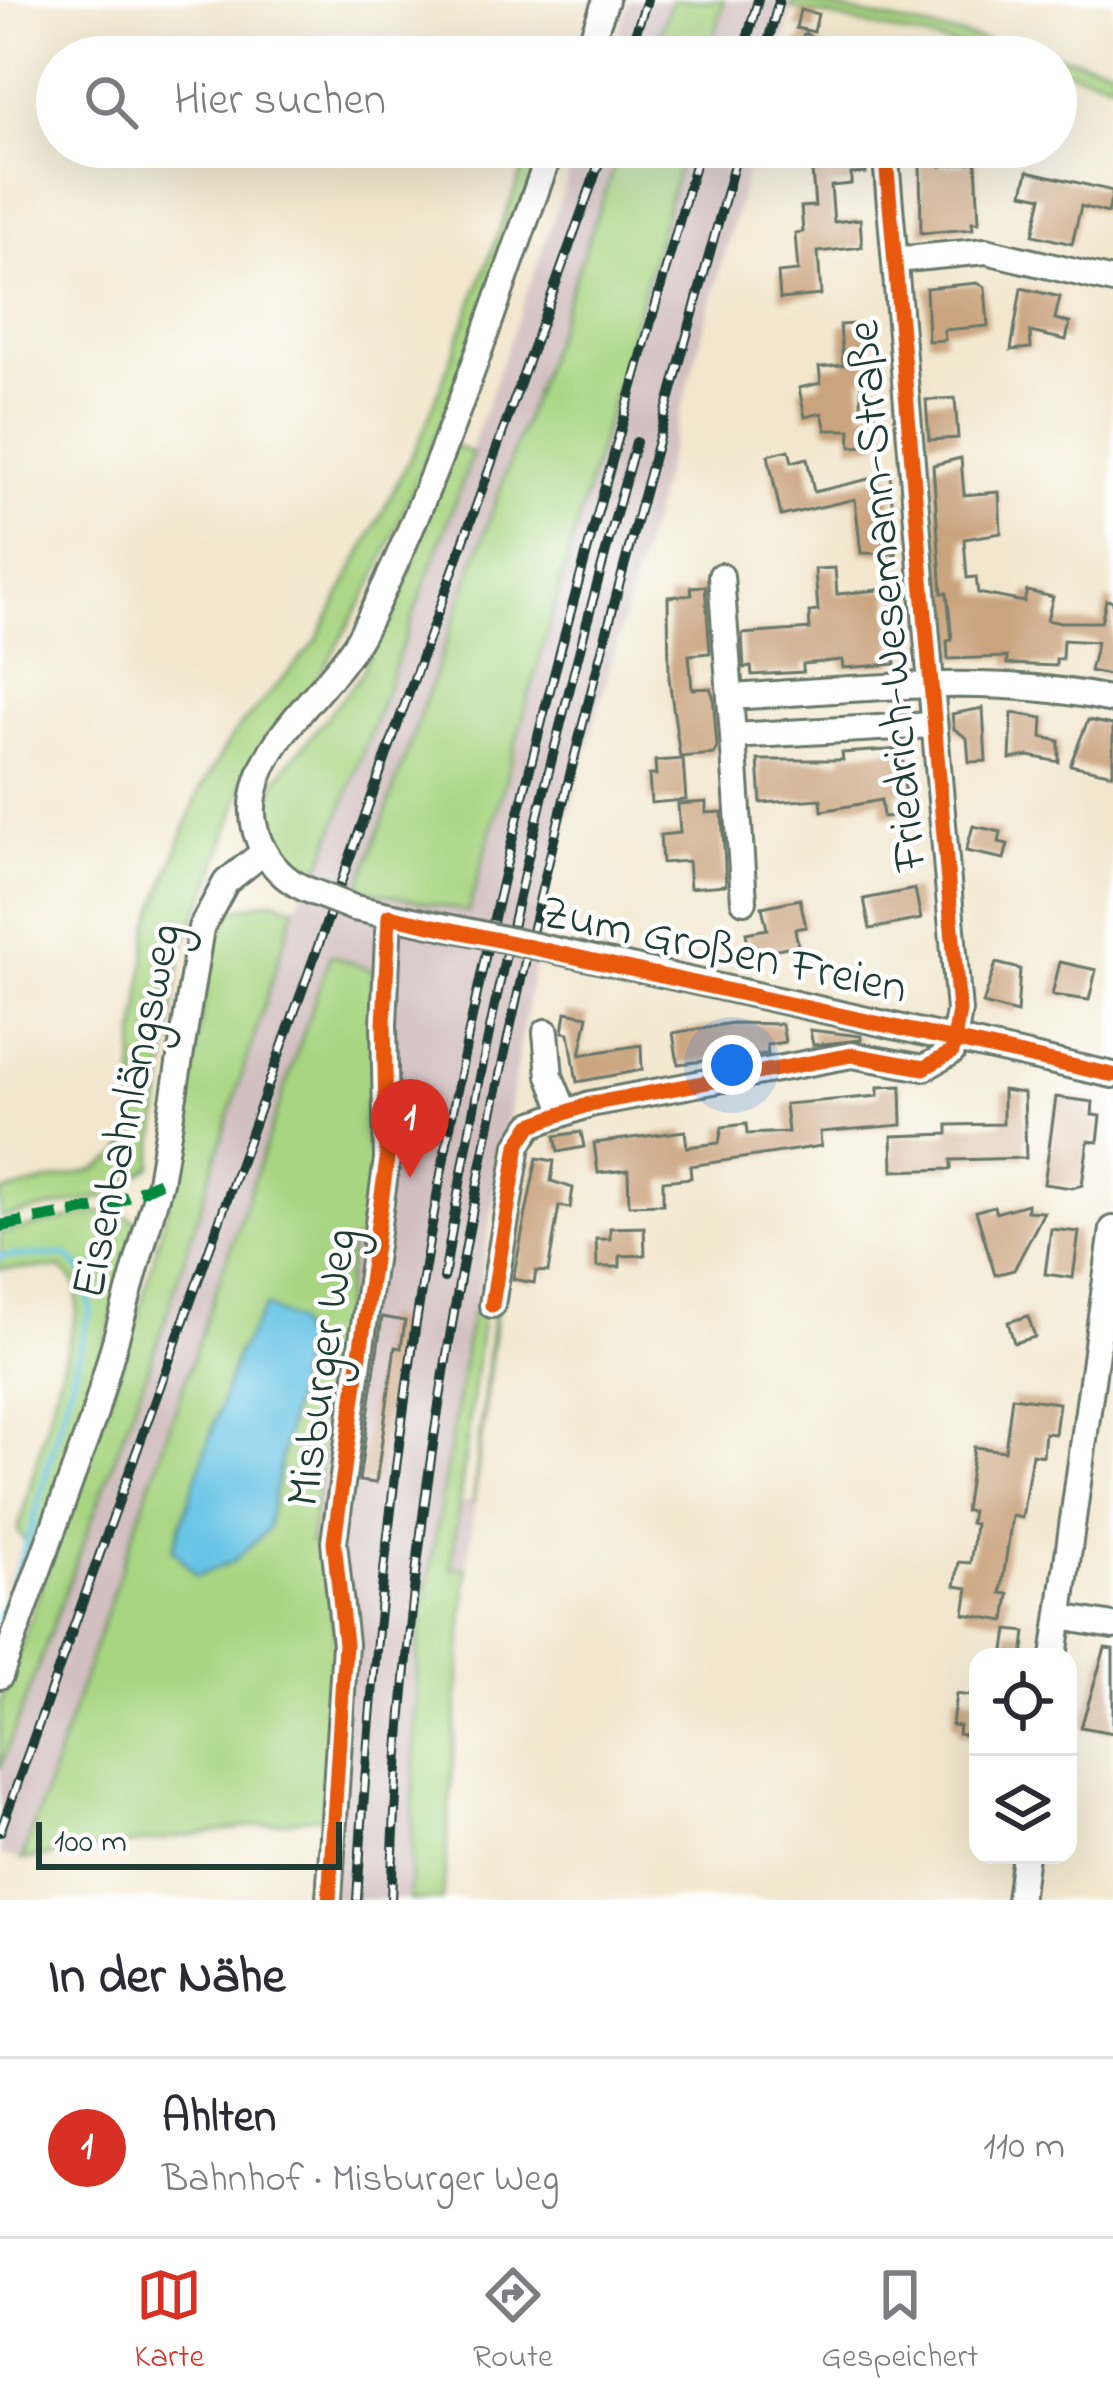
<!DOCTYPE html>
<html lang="de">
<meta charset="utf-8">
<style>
body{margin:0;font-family:"Indie Flower",sans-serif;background:#f7f7f7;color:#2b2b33}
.controls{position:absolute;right:36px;bottom:36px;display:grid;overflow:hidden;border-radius:24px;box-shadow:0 12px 48px #0002}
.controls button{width:108px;height:108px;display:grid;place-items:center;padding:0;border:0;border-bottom:3px solid #e1e1e2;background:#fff;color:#2b2b33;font:60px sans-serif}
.scale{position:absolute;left:36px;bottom:30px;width:306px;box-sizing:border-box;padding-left:12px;border:6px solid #1f3d34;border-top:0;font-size:33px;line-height:42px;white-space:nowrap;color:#1f3d34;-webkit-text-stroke:9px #fff;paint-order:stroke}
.you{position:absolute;left:732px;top:1065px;width:42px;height:42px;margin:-30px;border:9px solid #fff;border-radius:50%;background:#1a73e8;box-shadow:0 0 0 18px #1a73e833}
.badge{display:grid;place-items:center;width:78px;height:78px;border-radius:50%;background:#d93025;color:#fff;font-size:39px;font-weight:700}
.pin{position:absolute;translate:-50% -99px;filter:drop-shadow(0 3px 6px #0008)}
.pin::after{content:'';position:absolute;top:63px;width:42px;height:36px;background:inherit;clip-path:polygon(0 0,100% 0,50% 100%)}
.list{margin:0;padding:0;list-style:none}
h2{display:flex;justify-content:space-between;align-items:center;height:156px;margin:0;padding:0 48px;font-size:51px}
h2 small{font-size:39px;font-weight:400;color:#7c7c81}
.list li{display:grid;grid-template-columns:78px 1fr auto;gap:36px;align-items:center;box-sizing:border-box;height:180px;padding:0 48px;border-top:3px solid #e1e1e2}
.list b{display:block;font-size:45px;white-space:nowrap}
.list p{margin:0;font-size:39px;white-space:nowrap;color:#7c7c81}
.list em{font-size:39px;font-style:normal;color:#7c7c81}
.icon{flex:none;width:66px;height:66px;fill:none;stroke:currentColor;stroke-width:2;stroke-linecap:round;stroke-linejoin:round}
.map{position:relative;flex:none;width:1113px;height:1900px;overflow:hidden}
.search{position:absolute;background:#fff;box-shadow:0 12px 48px #0002;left:36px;right:36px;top:36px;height:132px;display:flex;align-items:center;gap:30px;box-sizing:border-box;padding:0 42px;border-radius:66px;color:#7c7c81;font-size:45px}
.sheet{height:336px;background:#fff}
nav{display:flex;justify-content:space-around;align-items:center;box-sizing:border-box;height:168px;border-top:3px solid #e1e1e2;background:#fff;font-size:33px;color:#7c7c81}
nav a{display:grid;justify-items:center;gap:6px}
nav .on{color:#d93025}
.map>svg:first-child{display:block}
</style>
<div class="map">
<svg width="1113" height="1900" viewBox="0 0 1113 1900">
<rect width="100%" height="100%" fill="#fff"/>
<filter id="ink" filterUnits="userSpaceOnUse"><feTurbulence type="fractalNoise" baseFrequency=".00833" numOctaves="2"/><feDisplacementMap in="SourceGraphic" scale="24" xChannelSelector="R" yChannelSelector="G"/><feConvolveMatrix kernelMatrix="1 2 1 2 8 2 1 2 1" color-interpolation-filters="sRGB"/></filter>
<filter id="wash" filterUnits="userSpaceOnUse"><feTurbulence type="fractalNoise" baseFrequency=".004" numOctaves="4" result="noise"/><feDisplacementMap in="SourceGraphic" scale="48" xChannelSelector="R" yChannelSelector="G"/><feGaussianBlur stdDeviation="2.7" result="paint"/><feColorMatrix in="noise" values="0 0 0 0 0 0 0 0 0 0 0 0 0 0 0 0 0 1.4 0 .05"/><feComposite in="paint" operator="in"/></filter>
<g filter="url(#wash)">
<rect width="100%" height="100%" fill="#f2e7ce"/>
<g fill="#d2bfbf">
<path d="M 630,0 L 672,0 L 652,57 L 610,57 Z"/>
<path d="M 724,0 L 794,0 L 779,57 L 709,57 Z"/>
<path d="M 579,147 L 621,147 L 359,887 L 467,912 L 684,147 L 754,147 L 544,906 L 418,1646 L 410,1900 L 320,1900 L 323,1816 L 310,1543 L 352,1241 L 365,1243 L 331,956 L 22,1860 L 0,1855 L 0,1769 L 158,1341 L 307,874 L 322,863 Z"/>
<path d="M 461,1502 L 475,1502 L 467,1568 L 451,1569 Z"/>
</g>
<g fill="#a8d582" stroke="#64895b" stroke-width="3">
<path d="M 672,0 L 724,0 L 709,57 L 652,57 Z"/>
<path d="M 794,0 L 1113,67 L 1113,82 L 1056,68 L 1056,57 L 1006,57 L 792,8 Z"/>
<path d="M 531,147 L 545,147 L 448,406 L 376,577 L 315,684 L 247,773 L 212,881 L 182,948 L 152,1166 L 104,1197 L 0,1218 L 0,1193 L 95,1170 L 122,1153 L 135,1121 L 134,1053 L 149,925 L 199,792 L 234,733 L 316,642 L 423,433 Z"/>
<path d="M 621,147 L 684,147 L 468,912 L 359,888 Z"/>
<path d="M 450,445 L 473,453 L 322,863 L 307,874 L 290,865 L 267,807 L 278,777 L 361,675 Z"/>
<path d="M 274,900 L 295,907 L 158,1341 L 0,1769 L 0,1703 L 138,1316 L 174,1181 L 213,941 L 235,909 Z"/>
<path d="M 330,955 L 372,970 L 378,1149 L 366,1243 L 352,1242 L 310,1542 L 323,1544 L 337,1650 L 323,1816 L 22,1860 Z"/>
<path d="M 116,1209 L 138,1223 L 82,1428 L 32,1552 L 18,1531 L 77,1310 L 77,1285 L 61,1268 L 0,1269 L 0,1233 Z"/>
<path d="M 497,1309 L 473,1504 L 493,1310 Z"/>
<path d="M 483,1312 L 451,1568 L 467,1568 L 443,1900 L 410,1900 L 418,1646 L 471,1314 Z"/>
</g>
<path fill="#67c4e5" stroke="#43808c" stroke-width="3" d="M 266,1306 L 296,1322 L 304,1344 L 267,1530 L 234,1561 L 197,1576 L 173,1549 L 237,1354 Z"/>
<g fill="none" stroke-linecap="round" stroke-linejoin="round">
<path stroke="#67c4e5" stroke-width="6" d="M 0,1256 L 67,1255 L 88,1277 L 90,1310 L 31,1531 L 0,1618"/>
</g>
<g id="blocks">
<g fill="#caa47f">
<path d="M 800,10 L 818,14 L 814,32 L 796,28 Z"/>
<path d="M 805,33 L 838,57 L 788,57 Z"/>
<path d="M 810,147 L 863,147 L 866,173 L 851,174 L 851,184 L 831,186 L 834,222 L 860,219 L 862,247 L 818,252 L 821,295 L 780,299 L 778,273 L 798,271 L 795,233 L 803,232 L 801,207 L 815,206 Z"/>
<path d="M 940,160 L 941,166 L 976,162 L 979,222 L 972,222 L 973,229 L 921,233 L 920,161 Z"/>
<path d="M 1028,171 L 1113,191 L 1108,213 L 1081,206 L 1072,244 L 1033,235 L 1042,197 L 1023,193 Z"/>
<path d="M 977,283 L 985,287 L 988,326 L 944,330 L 945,340 L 928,341 L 926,288 Z"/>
<path d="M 1021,288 L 1060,297 L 1055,319 L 1070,323 L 1066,340 L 1030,332 L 1031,348 L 1011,350 Z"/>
<path d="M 869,323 L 874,377 L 861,378 L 861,411 L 875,410 L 878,445 L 851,447 L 850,430 L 826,430 L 822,413 L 805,417 L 799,388 L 821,383 L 819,367 L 843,365 L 840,325 Z"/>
<path d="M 955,398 L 958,438 L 929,440 L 926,400 Z"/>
<path d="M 789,450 L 792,462 L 807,458 L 814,492 L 890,474 L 896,554 L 861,553 L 855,499 L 781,516 L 768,455 Z"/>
<path d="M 961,458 L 964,495 L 999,492 L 1001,533 L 964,539 L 967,578 L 976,577 L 978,593 L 1024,602 L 1027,591 L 1053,597 L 1047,620 L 1056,622 L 1101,622 L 1106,600 L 1113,601 L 1113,676 L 1090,671 L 1097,642 L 1063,640 L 1062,659 L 1056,659 L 1056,666 L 1007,664 L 1007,657 L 948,659 L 947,641 L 952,640 L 947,593 L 942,593 L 933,465 Z"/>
<path d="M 835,568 L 837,594 L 889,589 L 895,664 L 843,668 L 842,660 L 803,664 L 803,672 L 752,675 L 751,667 L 744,668 L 742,634 L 810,629 L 809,612 L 818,611 L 815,569 Z"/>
<path d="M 705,586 L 710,653 L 689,655 L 692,689 L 710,688 L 713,695 L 717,747 L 714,754 L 680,757 L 669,678 L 668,597 L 692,595 L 691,587 Z"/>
<path d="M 983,708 L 986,761 L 969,762 L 967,738 L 954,729 L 952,714 Z"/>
<path d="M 1012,713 L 1043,718 L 1042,737 L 1059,741 L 1059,762 L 1029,756 L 1010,759 Z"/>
<path d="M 1088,720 L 1113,725 L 1113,774 L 1070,765 Z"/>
<path d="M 902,749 L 905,792 L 896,793 L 898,816 L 883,817 L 881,800 L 822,811 L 821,799 L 761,803 L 758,760 L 843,760 L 842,753 Z"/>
<path d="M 683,759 L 686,800 L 651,803 L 649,775 L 656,775 L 655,761 Z"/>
<path d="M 706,802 L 706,813 L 722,812 L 726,885 L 690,888 L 688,861 L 662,863 L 660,835 L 680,833 L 678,804 Z"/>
<path d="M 973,826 L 1001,832 L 999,842 L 1008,844 L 1004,859 L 966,851 Z"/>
<path d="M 915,889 L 921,919 L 870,929 L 864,899 Z"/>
<path d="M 800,899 L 806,927 L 795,929 L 798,945 L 750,954 L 746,933 L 767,929 L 762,907 Z"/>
<path d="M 1060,962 L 1096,970 L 1089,1000 L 1052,995 Z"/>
<path d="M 996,963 L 1020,969 L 1017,1013 L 983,1004 Z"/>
<path d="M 566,1012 L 588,1016 L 580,1055 L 641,1045 L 642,1070 L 577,1082 L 569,1033 L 563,1032 Z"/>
<path d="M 732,1023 L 782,1024 L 785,1042 L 767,1045 L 768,1054 L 678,1064 L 673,1033 Z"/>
<path d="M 810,1030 L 861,1036 L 861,1040 L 813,1045 Z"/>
<path d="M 901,1086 L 902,1125 L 820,1132 L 821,1146 L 690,1166 L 691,1178 L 663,1181 L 663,1204 L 629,1205 L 628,1170 L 598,1173 L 594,1143 L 685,1131 L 687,1147 L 719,1143 L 722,1127 L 746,1124 L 747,1134 L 788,1132 L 785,1104 L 878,1096 L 878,1087 Z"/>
<path d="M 1003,1090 L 1024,1093 L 1026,1158 L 951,1160 L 951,1169 L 893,1171 L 892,1136 L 948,1134 L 948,1125 L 1003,1124 Z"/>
<path d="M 1056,1097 L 1093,1102 L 1092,1115 L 1101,1116 L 1098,1142 L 1088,1141 L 1082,1185 L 1072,1188 L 1044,1184 Z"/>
<path d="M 581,1132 L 584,1147 L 558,1152 L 555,1136 Z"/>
<path d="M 537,1158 L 554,1161 L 551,1181 L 573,1188 L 570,1208 L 559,1206 L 548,1272 L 536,1271 L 534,1283 L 513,1279 Z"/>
<path d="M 1027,1204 L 1027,1211 L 1044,1212 L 1014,1270 L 995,1275 L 976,1211 L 994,1206 L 996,1213 Z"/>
<path d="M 644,1227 L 645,1255 L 620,1256 L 620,1267 L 597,1267 L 596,1239 L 610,1239 L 610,1228 Z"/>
<path d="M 1051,1229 L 1079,1232 L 1073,1278 L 1045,1274 Z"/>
<path d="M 1028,1316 L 1035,1337 L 1014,1343 L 1008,1322 Z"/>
<path d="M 382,1317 L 405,1321 L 401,1348 L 395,1347 L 376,1483 L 359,1481 Z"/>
<path d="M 1012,1397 L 1059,1403 L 1055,1434 L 1045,1433 L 1043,1456 L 1032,1454 L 1022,1518 L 1012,1516 L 1001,1593 L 1009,1594 L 1005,1621 L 964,1614 L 968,1588 L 955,1586 L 959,1562 L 970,1563 L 973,1544 L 975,1524 L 970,1523 L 972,1511 L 965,1511 L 974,1447 L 1005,1451 Z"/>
<path d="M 1008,1630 L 1026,1632 L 1023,1657 L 1004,1657 Z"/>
<path d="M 1105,1648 L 1113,1649 L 1113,1733 L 1081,1727 Z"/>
<path d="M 956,1694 L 978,1697 L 978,1737 L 958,1734 L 959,1726 L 952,1725 Z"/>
</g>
</g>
</g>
<g filter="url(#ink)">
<use href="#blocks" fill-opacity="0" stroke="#69786a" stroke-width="3"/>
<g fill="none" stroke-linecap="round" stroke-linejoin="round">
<g stroke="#69786a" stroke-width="30">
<g id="minor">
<path d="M 585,57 L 606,0"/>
<path d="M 896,260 L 986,251 L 1113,281"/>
<path d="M 721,576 L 730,697"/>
<path d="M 933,725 L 733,736 L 730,697 C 855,690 989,672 1113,700"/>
<path d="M 733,736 L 744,901"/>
<path d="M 313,892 C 272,878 245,835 255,791 C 268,730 333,687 362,633 C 441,479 492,309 552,147"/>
<path d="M 354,908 L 476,933"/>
<path d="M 536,946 L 1113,1075"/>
<path d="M 546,1032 L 550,1076 L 564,1110"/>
<path d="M 492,1305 L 518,1145 L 531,1125 L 590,1104 L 852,1055 L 924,1068 L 952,1052 L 959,1011 L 885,147"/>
<path d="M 1061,1617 L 1113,1626"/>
<path d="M 1054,1657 L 1113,1229"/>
<path d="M 0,1676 L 94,1416 L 160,1182 L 201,928 L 226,882 L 264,852"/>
<path d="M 329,1900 L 345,1644 L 334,1542 L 387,1159 L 384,1024 L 389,916"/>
<path d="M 1019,1900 L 1025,1855"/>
</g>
</g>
<use href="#minor" stroke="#fff" stroke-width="24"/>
<g stroke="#1f3d34" stroke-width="10">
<g id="rail">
<path d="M 627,57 L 647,0"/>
<path d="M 742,57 L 758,0"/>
<path d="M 764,57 L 779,0"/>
<path d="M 444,1278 C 489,995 559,718 636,442"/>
<path d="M 0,1832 L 605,147"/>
<path d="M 357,1900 C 372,1646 399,1392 447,1142 C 510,805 608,477 700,147"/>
<path d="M 391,1900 C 411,1301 581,721 739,147"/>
</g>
</g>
<use href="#rail" stroke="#fff" stroke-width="6" stroke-dasharray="18" stroke-linecap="butt"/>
<g stroke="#69786a" stroke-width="30" stroke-linecap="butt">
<g id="minor-bridge">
<path d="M 313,892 L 354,908"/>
<path d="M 476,933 L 536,946"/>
</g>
</g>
<use href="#minor-bridge" stroke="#fff" stroke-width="24"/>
<path stroke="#00873e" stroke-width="12" stroke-dasharray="24 12" stroke-linecap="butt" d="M 0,1226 L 108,1206 L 160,1182"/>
<g stroke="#fff" stroke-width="22">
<g id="cycleway">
<path d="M 492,1305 L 518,1145 L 531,1125 L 590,1104 L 852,1055 L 924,1068 L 952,1052 L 959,1011 L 885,147"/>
<path d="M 329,1900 L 345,1644 L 334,1542 L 387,1159 L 384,1024 L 389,916 L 1113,1075"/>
</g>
</g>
<use href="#cycleway" stroke="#e8590c" stroke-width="15"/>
</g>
</g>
<g text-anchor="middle" stroke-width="9" stroke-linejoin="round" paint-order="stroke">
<g font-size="48" fill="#1f3d34" stroke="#fff">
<text transform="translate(884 596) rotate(-95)" y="17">Friedrich-Wesemann-Straße</text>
<text transform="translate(725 947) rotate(12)" y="17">Zum Großen Freien</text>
<text transform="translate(124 1110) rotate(-78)" y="17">Eisenbahnlängsweg</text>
<text transform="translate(319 1367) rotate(-82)" y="17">Misburger Weg</text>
</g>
</g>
</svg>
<div class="controls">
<button><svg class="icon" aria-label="locate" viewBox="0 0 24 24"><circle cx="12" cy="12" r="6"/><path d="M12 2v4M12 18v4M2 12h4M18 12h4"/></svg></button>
<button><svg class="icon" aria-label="layers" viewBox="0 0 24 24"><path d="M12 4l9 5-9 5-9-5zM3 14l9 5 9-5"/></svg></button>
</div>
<div class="scale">100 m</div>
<div class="you"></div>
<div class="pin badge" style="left:410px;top:1178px">1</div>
<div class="search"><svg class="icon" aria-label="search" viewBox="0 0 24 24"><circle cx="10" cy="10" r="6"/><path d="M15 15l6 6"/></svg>Hier suchen</div>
</div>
<section class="sheet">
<h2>In der Nähe<small></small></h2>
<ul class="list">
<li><span class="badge">1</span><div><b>Ahlten</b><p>Bahnhof · Misburger Weg</p></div><em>110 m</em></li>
</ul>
</section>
<nav>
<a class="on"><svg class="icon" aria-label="map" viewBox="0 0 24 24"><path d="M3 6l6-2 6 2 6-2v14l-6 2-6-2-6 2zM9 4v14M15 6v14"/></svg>Karte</a>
<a><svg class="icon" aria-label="directions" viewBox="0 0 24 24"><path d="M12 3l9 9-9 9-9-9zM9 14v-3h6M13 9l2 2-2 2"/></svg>Route</a>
<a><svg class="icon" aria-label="saved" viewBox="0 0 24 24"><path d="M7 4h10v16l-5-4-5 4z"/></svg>Gespeichert</a>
</nav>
